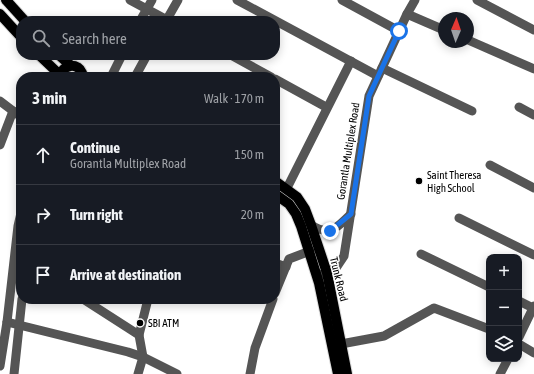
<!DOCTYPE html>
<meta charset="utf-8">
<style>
body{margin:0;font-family:"Asap Condensed",sans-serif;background:#20242c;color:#f1f3f6}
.controls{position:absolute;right:12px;bottom:12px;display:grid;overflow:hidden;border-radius:8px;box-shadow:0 2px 10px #0003}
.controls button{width:36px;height:36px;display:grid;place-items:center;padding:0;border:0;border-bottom:1px solid #363941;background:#171b24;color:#f1f3f6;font:20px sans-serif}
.compass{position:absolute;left:438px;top:12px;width:36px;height:36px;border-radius:50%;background:#171b24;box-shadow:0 2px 10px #0003;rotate:2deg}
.stop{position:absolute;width:12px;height:12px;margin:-9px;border:3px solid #1a73e8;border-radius:50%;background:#fff}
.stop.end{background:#1a73e8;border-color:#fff;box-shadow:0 1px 4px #0008}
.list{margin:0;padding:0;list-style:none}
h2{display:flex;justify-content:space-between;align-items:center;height:52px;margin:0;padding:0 16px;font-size:17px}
h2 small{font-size:13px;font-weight:400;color:#9ea1a6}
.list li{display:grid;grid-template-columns:26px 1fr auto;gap:12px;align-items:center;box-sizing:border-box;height:60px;padding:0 16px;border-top:1px solid #363941}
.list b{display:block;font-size:15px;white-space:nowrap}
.list p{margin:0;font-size:13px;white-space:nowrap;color:#9ea1a6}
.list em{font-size:13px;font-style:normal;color:#9ea1a6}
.icon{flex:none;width:22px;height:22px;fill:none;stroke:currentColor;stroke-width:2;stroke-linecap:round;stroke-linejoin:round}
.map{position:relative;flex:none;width:534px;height:374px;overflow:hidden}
.search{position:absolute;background:#171b24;box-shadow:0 2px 10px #0003;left:16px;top:16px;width:264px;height:44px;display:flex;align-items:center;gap:10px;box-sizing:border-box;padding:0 14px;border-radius:16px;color:#9ea1a6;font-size:15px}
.panel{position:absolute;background:#171b24;box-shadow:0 2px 10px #0003;left:16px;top:72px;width:264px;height:232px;border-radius:16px}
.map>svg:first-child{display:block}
</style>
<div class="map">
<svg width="534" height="374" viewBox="0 0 534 374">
<rect width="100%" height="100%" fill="#fff"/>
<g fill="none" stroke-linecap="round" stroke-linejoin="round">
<g stroke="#dbdbdb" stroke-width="12">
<g id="major">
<path d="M 6,0 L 25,21"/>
<path d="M 0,14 L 21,37"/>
<path d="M 39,55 L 60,75"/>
<path d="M 59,55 L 70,65"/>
<path d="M 60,77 L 62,71 C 70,62 81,65 83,77"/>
<path d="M 275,181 L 297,197 L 305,209 L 311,225 L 327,273 L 347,374"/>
<path d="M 275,194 L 289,204 L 296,214 L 301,226 L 319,283 L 338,374"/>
</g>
</g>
<g stroke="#555" stroke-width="9">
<path d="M 130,0 L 169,21"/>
<path d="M 237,0 L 378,76"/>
<path d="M 342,0 L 399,31"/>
<path d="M 477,0 L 534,30"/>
<path d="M 407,14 L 444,30"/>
<path d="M 140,21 L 152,0"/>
<path d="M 166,21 L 178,0"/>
<path d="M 468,40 L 534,69"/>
<path d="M 231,55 L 271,77"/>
<path d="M 382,68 L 472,111"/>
<path d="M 111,77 L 122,55"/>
<path d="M 135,77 L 147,55"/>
<path d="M 275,79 L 326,107"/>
<path d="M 0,101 L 21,117"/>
<path d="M 519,107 L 534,115"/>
<path d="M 0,145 L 13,111"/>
<path d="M 490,165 L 534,188"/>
<path d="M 287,188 L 351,61"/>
<path d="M 459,218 L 534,255"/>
<path d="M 311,225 C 331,237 336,228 351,214"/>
<path d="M 421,254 L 489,287"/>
<path d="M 275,263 L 286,267"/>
<path d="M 320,275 L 336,268 L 344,256 L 369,96 L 407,14 L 415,0"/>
<path d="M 275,293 L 289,259 L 310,251"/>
<path d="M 83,299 L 139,335 L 143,357 L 138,374"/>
<path d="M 519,301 L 533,308"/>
<path d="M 7,322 L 128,352 L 143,357 L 177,374"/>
<path d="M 139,335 L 148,299"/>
<path d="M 519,337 L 534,306"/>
<path d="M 341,344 L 384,336 L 434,308 L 489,329"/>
<path d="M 519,344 L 534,353"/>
<path d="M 0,366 L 7,322 L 18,226 L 21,213"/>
<path d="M 14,374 L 22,299"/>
<path d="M 250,374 L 255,348 L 273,299"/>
<path d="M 500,374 L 508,359"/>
</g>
<use href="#major" stroke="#000" stroke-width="10"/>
</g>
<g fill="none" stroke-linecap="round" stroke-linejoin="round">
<path stroke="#1a73e8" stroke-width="5" d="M 330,231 L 351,214 L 369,96 L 399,31"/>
</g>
<g fill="#000" stroke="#fff" stroke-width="1.5">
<circle cx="419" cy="181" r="4"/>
<circle cx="140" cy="323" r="4"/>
</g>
<g text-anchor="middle" stroke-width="3" stroke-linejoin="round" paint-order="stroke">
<g font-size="11" fill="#000" stroke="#fff">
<text transform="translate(348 151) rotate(-81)" y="4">Gorantla Multiplex Road</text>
<text transform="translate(339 279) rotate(76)" y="4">Trunk Road</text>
</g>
<g font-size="11" fill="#000" stroke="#fff" text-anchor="start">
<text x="427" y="179">Saint Theresa<tspan x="427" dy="13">High School</tspan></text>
<text x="148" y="327">SBI ATM</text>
</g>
</g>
</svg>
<div class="controls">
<button>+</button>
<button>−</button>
<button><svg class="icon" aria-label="layers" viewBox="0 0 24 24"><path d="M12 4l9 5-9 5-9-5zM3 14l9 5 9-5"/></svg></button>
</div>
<svg class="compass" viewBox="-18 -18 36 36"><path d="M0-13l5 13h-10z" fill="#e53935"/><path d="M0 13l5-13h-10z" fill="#9ea1a6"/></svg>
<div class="stop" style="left:399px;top:31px"></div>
<div class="stop end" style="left:330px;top:231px"></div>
<div class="search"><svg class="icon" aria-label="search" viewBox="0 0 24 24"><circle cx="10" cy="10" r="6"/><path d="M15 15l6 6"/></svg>Search here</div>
<section class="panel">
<h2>3 min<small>Walk · 170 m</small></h2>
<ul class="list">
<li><svg class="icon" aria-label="ahead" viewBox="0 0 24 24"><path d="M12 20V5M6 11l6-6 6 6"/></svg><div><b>Continue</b><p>Gorantla Multiplex Road</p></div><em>150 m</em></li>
<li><svg class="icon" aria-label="right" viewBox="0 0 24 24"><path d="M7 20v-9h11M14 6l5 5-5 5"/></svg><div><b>Turn right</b></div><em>20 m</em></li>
<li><svg class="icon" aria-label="arrive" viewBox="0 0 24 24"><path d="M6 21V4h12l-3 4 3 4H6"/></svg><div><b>Arrive at destination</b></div></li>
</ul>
</section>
</div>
